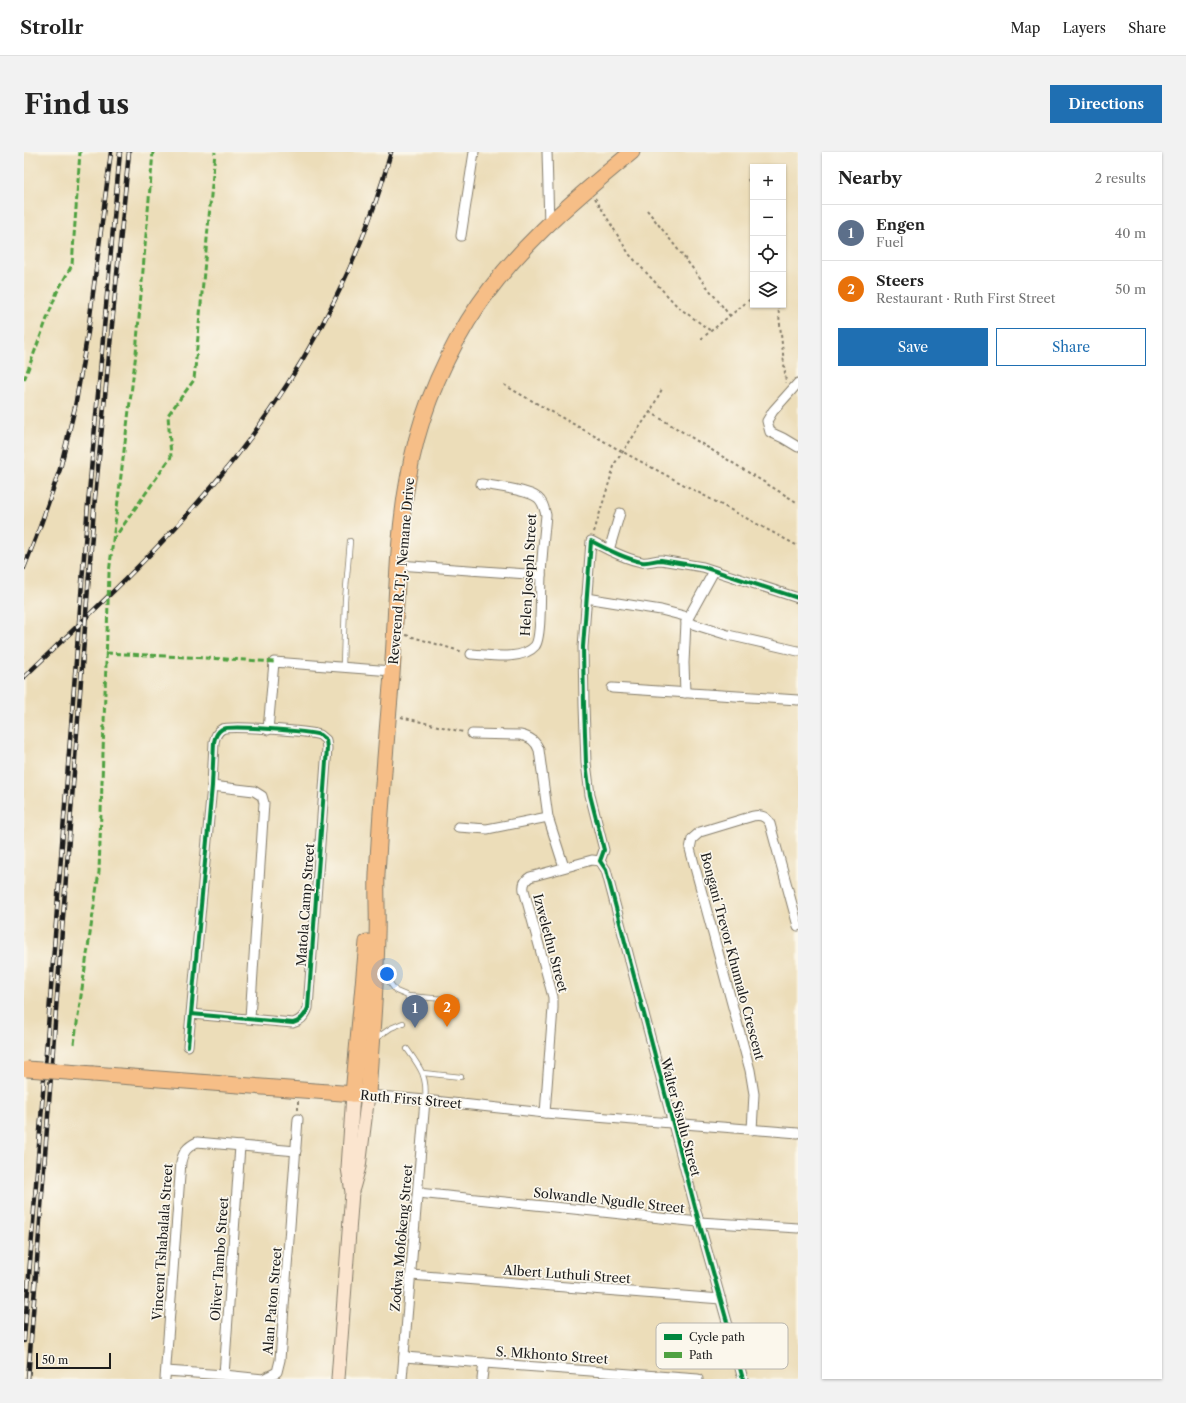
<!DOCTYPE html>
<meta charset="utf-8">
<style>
body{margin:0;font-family:"Libre Caslon Text",serif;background:#f2f2f2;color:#222}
.controls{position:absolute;right:12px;top:12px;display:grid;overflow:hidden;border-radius:0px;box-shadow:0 1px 3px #0004}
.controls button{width:36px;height:36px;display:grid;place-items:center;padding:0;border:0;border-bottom:1px solid #e0e0e0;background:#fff;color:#222;font:20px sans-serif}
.scale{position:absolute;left:12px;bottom:10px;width:75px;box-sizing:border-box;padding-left:4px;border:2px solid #1c1c1c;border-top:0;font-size:11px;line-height:14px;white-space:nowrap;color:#1c1c1c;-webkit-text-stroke:3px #fbf7ec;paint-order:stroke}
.you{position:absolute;left:363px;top:822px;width:14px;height:14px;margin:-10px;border:3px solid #fff;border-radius:50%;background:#1a73e8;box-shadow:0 0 0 6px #1a73e833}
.badge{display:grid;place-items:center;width:26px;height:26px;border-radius:50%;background:#1f6fb2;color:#fff;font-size:13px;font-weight:700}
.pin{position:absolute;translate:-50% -33px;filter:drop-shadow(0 1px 2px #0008)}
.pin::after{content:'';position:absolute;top:21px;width:14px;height:12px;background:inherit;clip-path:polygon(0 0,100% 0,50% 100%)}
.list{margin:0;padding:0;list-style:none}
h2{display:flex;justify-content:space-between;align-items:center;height:52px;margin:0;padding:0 16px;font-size:17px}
h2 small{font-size:13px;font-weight:400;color:#767676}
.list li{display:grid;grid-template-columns:26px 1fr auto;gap:12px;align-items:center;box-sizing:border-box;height:56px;padding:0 16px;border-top:1px solid #e0e0e0}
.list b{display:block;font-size:15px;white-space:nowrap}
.list p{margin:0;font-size:13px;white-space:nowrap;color:#767676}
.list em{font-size:13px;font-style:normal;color:#767676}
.actions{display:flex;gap:8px;padding:12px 16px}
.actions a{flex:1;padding:9px 0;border:1px solid #1f6fb2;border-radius:0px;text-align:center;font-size:14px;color:#1f6fb2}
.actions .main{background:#1f6fb2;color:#fff}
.icon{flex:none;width:22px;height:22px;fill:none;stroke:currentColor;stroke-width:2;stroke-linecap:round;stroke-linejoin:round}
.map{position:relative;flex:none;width:774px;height:1227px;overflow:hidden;border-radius:0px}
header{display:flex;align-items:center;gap:24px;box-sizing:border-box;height:56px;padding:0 20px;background:#fff;border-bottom:1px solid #e0e0e0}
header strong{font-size:19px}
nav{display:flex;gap:22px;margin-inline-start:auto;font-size:14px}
.intro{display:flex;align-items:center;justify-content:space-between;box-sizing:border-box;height:96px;padding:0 24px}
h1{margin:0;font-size:28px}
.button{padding:10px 18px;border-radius:0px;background:#1f6fb2;color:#fff;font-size:14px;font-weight:700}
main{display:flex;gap:24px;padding:0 24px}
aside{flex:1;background:#fff;border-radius:0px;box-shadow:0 1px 3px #0004}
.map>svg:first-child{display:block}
</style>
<header>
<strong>Strollr</strong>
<nav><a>Map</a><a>Layers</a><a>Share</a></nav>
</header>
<div class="intro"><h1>Find us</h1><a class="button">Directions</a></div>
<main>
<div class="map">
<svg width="774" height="1227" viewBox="0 0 774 1227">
<rect width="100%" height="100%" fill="#fbf7ec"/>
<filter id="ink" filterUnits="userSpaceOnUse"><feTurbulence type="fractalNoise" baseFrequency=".025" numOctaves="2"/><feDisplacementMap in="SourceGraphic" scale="8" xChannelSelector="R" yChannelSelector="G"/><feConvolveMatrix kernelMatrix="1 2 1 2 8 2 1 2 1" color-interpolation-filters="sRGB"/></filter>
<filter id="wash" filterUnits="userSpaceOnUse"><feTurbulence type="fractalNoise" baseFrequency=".012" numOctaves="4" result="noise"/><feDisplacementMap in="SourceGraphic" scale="16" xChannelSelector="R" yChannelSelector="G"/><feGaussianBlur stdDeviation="0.9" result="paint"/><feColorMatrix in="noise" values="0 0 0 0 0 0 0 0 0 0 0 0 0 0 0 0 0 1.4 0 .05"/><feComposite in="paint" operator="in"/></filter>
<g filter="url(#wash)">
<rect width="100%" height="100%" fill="#ecddb9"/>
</g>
<g filter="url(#ink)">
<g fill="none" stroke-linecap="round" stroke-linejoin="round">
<g stroke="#847c6a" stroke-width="6">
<g id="lane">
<path d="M 319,515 L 321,448 L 326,389"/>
<path d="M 357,819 L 372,839 L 384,844 L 384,852"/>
<path d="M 384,844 L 432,848"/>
<path d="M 351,887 L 367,876 L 379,871"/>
<path d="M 383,897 C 396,915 404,925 401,948"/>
<path d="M 399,921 L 437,925"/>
</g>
</g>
<g stroke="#847c6a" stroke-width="11">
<g id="street">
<path d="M 523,0 L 525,73"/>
<path d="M 437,84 L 450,0"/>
<path d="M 774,231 L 749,259 L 743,269 L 746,280 L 759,286 L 774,295"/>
<path d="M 585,398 L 596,361"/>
<path d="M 374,413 L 517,423"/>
<path d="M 562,446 L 637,458 L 664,465"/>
<path d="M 662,470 L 704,483 L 774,499"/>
<path d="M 447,502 C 465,503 498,509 511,494 C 518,486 516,437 517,424 C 518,404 520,383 522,363 C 520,356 519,350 514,346 C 505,338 470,334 457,332"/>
<path d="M 588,536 L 774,548"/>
<path d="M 661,541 L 660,511 L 662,470 L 690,419"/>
<path d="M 244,578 L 250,510 L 368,519"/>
<path d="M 448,582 L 496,583 C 506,585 512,589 515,598 L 524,665 L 540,715"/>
<path d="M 188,634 L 230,639 L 238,644 L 240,651 L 226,866"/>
<path d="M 434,675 L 463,677 L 524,665"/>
<path d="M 576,709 L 580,698 L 566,643 L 562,611 L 560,553 L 559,495 L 567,389 C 583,397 601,407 618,410 C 625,411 630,408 637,408 L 679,415 L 774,446"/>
<path d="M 576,709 L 582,718 L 675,1070 L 719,1227"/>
<path d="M 164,894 L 167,862 L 188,634 L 190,590 C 191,585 193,580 198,577 C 207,573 284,579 296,583 L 302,588 L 303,596 L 284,856 C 281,864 277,869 269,871 L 167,862"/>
<path d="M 344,943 L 401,948 L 521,961 L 774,981"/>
<path d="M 521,961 L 529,856 L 529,845 L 500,738 C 499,732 501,728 506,725 L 568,708 L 576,709"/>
<path d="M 728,978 L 730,942 L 726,918 L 666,697 L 668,687 L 676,680 L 729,664 C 737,662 743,665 746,672 L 774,774"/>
<path d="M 394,1041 L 675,1070 L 774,1076"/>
<path d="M 387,1123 L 697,1147"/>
<path d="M 380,1205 L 674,1227"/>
<path d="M 142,1219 L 200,1223 L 239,1227 L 253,1220 L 256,1208 L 274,967"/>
<path d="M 200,1223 L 216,994"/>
<path d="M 141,1227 L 157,1010 C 159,1000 163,995 173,990 L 272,999"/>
<path d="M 378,1227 L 401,948"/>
<path d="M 458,1227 L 460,1211"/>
</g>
</g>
<g stroke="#847c6a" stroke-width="15">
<g id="secondary">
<path d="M 329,1036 L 335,1015 L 344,943"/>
<path d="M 314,1227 L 328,1040 L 324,1016 L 329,942"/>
</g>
</g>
<g stroke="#847c6a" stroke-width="17">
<g id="primary">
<path d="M 69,922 L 344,943 C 347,890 352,837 353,784 C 354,763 352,743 353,722 C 357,655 362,589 368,522 C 373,457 372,391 384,327 C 393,272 415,217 444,169 C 485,102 548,49 608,0"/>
<path d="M 329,942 L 343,790"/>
</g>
</g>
<g stroke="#847c6a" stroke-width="2" stroke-dasharray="3 3" stroke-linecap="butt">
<path d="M 724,27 L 729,39"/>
<path d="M 571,46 L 605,102 L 654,155 L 687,179"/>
<path d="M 623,58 L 706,164"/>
<path d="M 754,153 L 762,231"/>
<path d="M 677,187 L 729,145"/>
<path d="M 480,233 L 599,300 L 774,394"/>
<path d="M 626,260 L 774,351"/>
<path d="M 570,380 L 591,311 L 626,260 L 638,237"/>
<path d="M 382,483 L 439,500"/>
<path d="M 377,565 L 439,580"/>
<path d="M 274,949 L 274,958"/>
</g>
<use href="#lane" stroke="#fff" stroke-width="4.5"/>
<use href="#street" stroke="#fff" stroke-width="9"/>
<use href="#secondary" stroke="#fbe5cf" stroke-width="13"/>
<use href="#primary" stroke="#f6be87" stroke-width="15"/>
<g stroke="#1c1c1c" stroke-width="4.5">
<g id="rail">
<path d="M 0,416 L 17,372 L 36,317 L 51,255 L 64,180 L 87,0"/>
<path d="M 0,525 C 65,463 131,402 188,334 C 270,238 334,122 367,0"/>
<path d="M 0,1189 L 64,352 L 96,0"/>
<path d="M 4,1227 L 70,356 L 105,0"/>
</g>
</g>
<use href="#rail" stroke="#fbf7ec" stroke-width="3" stroke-dasharray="9" stroke-linecap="butt"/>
<g stroke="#847c6a" stroke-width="17" stroke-linecap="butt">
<path id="primary-bridge" d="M 3,917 L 69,922"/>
</g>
<use href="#primary-bridge" stroke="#f6be87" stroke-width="15"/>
<g stroke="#4fa141" stroke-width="3" stroke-dasharray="6 3" stroke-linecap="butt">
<path d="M 0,228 L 33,140 L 48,113 L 56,0"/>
<path d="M 89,388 L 147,305 L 144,263 L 170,228 L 191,0"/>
<path d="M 82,501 L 222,508 L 250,510"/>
<path d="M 50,892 L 75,720 L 85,421 L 112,201 L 129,0"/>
</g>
<g stroke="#fbf7ec" stroke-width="6">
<g id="cycleway">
<path d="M 164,894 L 167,862 L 188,634 L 190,590 C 191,585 193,580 198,577 C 207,573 284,579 296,583 L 302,588 L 303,596 L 284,856 C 281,864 277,869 269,871 L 167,862"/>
<path d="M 719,1227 L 675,1070 L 582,718 L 576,709 L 580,698 L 566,643 L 562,611 L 560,553 L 559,495 L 567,389 C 583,397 601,407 618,410 C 625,411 630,408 637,408 L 679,415 L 774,446"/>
</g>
</g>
<use href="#cycleway" stroke="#00873e" stroke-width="4"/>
</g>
</g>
<g text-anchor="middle" stroke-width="3.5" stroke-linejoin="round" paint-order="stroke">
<g font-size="13" fill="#1c1c1c" stroke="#fbf7ec">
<text transform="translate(377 419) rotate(-85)" y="5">Reverend R.T.J. Nemane Drive</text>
<text transform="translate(504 423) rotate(-87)" y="5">Helen Joseph Street</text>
<text transform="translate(281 753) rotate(-86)" y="5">Matola Camp Street</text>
<text transform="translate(527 791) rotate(75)" y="5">Izwelethu Street</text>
<text transform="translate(709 804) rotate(75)" y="5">Bongani Trevor Khumalo Crescent</text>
<text transform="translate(387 947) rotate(5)" y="5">Ruth First Street</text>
<text transform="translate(657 965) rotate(75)" y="5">Walter Sisulu Street</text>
<text transform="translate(585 1048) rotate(6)" y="5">Solwandle Ngudle Street</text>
<text transform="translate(377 1086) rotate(-85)" y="5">Zodwa Mofokeng Street</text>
<text transform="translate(138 1090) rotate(-86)" y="5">Vincent Tshabalala Street</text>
<text transform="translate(195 1107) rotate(-86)" y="5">Oliver Tambo Street</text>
<text transform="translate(543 1122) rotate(4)" y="5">Albert Luthuli Street</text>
<text transform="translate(248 1149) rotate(-85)" y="5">Alan Paton Street</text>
<text transform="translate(528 1203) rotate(4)" y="5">S. Mkhonto Street</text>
</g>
</g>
<rect x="632" y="1171" width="132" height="46" rx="6" fill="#fbf7ec" stroke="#b8b5ae" stroke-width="1"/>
<rect x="640" y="1182" width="18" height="6" fill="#00873e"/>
<rect x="640" y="1200" width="18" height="6" fill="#4fa141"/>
<g font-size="11" fill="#1c1c1c">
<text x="665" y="1189">Cycle path</text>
<text x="665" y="1207">Path</text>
</g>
</svg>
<div class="controls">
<button>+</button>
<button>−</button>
<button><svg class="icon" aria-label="locate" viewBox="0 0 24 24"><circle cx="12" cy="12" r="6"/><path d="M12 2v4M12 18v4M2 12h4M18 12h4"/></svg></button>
<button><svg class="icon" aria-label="layers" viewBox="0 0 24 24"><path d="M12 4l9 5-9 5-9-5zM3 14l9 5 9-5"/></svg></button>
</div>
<div class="scale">50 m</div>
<div class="you"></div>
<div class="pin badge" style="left:391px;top:876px;background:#5c6f8a">1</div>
<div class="pin badge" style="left:423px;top:875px;background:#e8710a">2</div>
</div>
<aside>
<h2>Nearby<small>2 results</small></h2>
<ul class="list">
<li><span class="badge" style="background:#5c6f8a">1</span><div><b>Engen</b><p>Fuel</p></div><em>40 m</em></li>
<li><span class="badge" style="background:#e8710a">2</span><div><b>Steers</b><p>Restaurant · Ruth First Street</p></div><em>50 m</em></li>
</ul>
<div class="actions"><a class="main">Save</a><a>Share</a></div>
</aside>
</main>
